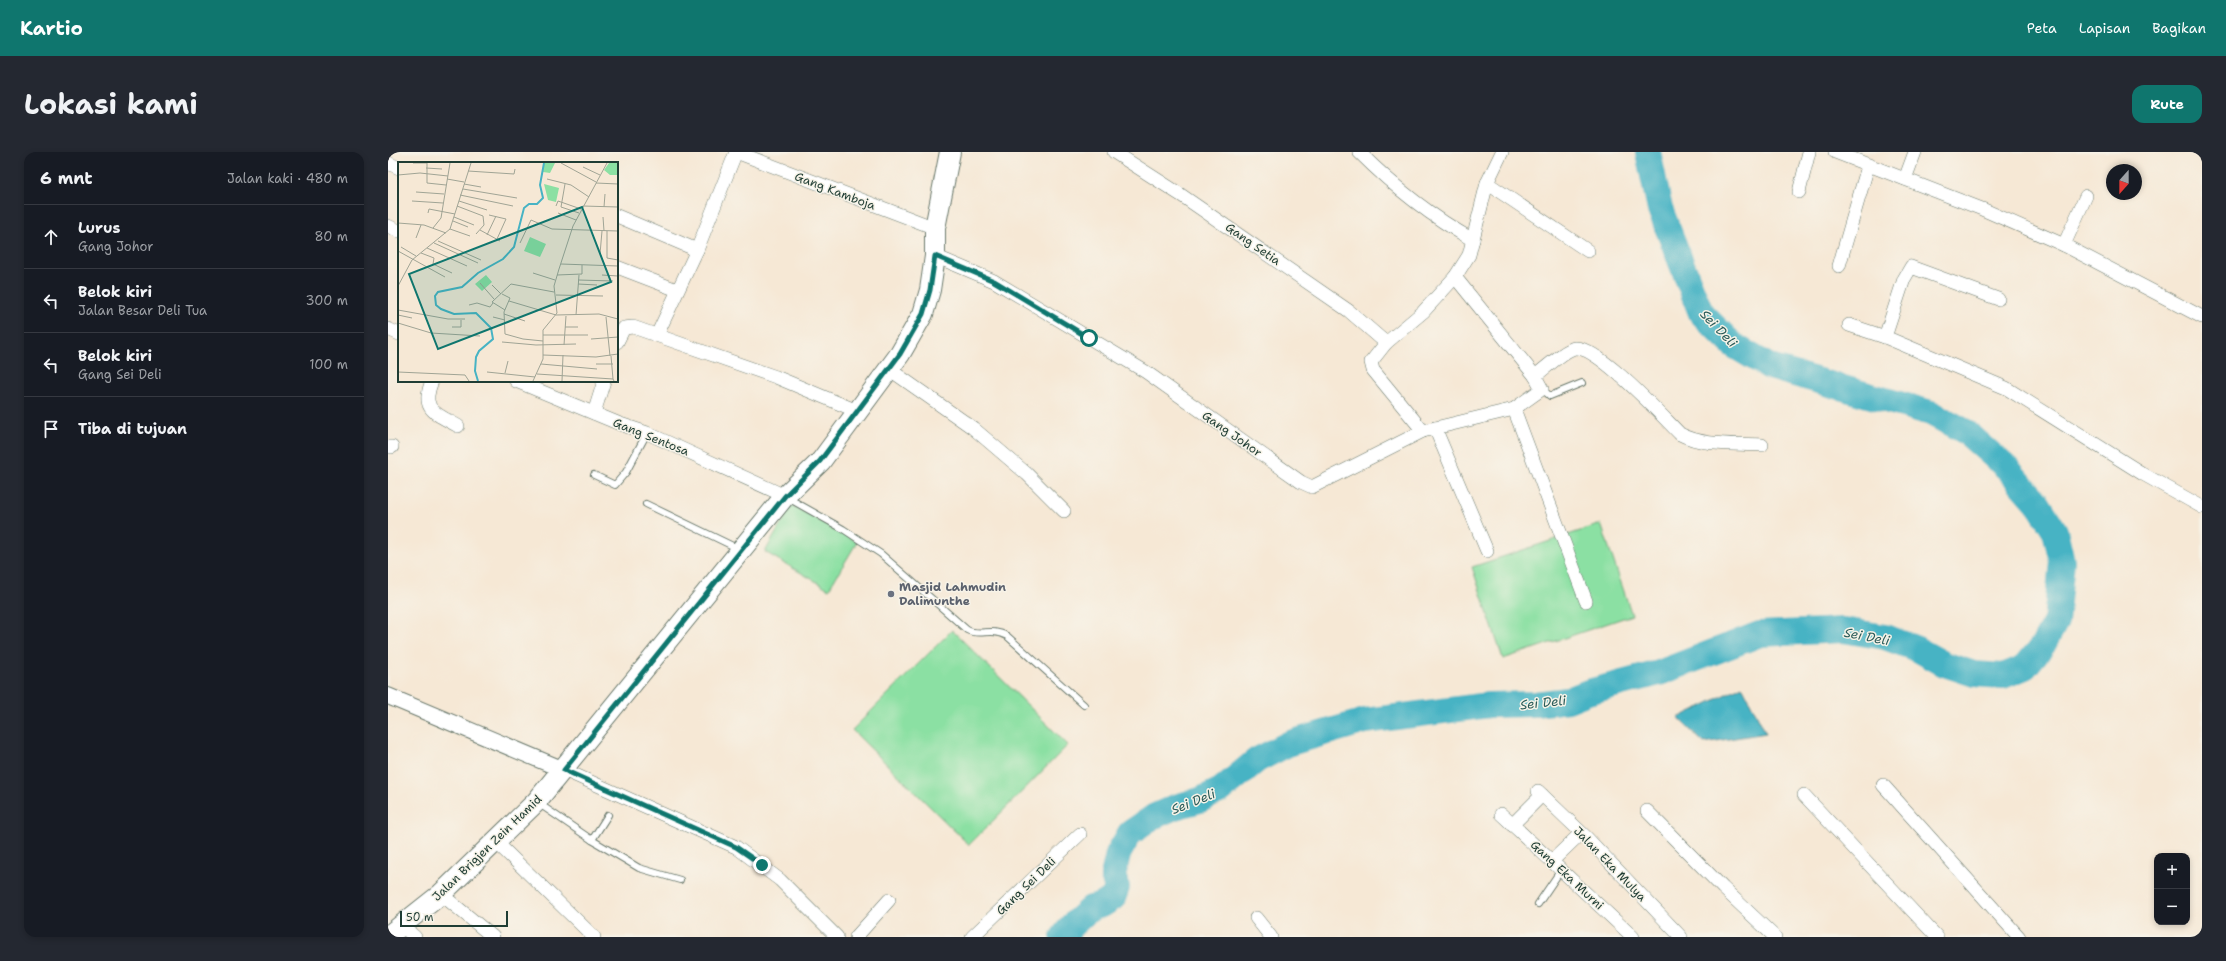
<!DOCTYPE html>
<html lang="id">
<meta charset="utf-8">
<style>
body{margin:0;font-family:"Shantell Sans",sans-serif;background:#242831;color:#f1f3f6}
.controls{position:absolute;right:12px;bottom:12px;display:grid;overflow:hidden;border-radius:8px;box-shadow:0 2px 6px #0003}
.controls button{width:36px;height:36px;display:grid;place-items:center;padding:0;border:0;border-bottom:1px solid #363941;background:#171b24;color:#f1f3f6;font:20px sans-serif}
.compass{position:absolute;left:1718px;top:12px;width:36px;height:36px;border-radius:50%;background:#171b24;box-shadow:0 2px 6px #0003;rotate:201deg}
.scale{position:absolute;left:12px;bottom:10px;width:108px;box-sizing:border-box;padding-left:4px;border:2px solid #1f3d34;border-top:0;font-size:11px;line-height:14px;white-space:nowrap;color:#1f3d34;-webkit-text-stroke:3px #f7f3e8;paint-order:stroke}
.stop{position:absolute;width:12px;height:12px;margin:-9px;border:3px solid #0f766e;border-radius:50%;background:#fff}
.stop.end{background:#0f766e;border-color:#fff;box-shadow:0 1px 4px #0008}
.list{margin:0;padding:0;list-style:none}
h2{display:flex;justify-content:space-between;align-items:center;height:52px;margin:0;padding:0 16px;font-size:17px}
h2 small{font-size:13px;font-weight:400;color:#9ea1a6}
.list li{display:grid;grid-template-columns:26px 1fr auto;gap:12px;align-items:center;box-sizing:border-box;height:64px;padding:0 16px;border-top:1px solid #363941}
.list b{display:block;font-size:15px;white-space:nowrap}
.list p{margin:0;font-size:13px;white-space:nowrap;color:#9ea1a6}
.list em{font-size:13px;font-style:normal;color:#9ea1a6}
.icon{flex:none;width:22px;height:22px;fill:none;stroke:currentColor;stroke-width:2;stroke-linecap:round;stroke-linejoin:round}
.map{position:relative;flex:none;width:1814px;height:785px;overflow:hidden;border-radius:12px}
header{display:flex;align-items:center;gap:24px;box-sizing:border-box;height:56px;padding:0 20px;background:#0f766e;color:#fff}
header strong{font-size:19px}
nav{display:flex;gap:22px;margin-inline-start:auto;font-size:14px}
.intro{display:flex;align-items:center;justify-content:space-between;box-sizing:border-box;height:96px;padding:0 24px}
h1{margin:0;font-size:28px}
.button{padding:10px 18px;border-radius:12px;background:#0f766e;color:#fff;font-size:14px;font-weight:700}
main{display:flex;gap:24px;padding:0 24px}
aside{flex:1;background:#171b24;border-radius:12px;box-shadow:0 2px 6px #0003}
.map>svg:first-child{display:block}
</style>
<header>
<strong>Kartio</strong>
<nav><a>Peta</a><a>Lapisan</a><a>Bagikan</a></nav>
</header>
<div class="intro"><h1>Lokasi kami</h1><a class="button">Rute</a></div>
<main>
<aside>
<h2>6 mnt<small>Jalan kaki · 480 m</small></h2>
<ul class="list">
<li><svg class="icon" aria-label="ahead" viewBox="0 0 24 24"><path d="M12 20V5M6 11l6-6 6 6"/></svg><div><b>Lurus</b><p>Gang Johor</p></div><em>80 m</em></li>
<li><svg class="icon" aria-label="left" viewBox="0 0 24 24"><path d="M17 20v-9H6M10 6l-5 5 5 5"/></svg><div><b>Belok kiri</b><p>Jalan Besar Deli Tua</p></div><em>300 m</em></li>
<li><svg class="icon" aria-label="left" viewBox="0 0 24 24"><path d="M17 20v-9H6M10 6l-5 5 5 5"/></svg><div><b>Belok kiri</b><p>Gang Sei Deli</p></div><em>100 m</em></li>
<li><svg class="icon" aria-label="arrive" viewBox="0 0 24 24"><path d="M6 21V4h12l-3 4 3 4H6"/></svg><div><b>Tiba di tujuan</b></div></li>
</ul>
</aside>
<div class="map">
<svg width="1814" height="785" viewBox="0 0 1814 785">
<rect width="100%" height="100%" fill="#f7f3e8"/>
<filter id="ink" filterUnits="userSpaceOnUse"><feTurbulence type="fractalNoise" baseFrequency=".025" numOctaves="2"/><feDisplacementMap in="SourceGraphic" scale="8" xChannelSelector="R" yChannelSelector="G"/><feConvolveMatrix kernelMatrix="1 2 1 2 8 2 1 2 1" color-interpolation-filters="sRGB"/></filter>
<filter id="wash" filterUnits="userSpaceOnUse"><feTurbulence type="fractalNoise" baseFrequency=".012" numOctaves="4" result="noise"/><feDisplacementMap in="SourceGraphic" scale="16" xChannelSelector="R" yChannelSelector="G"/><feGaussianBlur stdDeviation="0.9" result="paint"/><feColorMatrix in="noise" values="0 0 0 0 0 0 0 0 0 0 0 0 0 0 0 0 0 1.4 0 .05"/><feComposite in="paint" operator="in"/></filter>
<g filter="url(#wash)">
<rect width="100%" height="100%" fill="#f6e8d5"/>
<g fill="#8be0a3" stroke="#558e6c">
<path d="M 404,353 L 469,390 L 441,437 L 377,400 Z"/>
<path d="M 1213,372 L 1244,463 L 1115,507 L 1084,415 Z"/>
<path d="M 564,478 L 680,593 L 581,693 L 464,578 Z"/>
</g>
<path fill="#47b3c4" stroke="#33787c" d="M 1354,534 L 1378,581 L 1316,591 L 1290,566 Z"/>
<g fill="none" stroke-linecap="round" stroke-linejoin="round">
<path stroke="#47b3c4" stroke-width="26" d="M 675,785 L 684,773 L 703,756 L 714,753 L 725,746 L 729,735 L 725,724 L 730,702 L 742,681 L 767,664 L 787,655 L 812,648 L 833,638 L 869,608 L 902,591 L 977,569 L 1101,553 L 1147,552 L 1180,548 L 1200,540 L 1271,521 L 1372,482 L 1455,478 L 1497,485 L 1529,497 L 1556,512 L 1586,522 L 1615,524 L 1637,515 L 1655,493 L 1668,469 L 1674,409 L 1667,379 L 1649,350 L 1620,317 L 1578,280 L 1543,261 L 1382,215 L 1345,193 L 1313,161 L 1272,57 L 1260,0"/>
</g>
</g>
<g filter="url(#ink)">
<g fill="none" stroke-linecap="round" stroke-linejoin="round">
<g stroke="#6a796c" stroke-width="8">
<g id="service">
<path d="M 1154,237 L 1162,244 L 1194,231"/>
<path d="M 206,323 L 227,333 L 238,320 L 259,281"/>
<path d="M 400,346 L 455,377 L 493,402 L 579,478 C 592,485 603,475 619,484 L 696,553"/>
<path d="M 258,352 L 351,397"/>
<path d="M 150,651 L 204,688 L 251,716 L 292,728"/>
<path d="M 204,688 L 220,663"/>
<path d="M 1150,752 L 1173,718"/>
</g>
</g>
<g stroke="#6a796c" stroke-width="14">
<g id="minor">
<path d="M 348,0 L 547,76"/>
<path d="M 726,0 L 793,43 L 961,159 L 998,191"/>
<path d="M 971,0 C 1005,34 1044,65 1085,88"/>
<path d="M 1447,0 L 1594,57 L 1676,93 L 1814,165"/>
<path d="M 0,11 L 11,16"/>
<path d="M 1517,27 L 1527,0"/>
<path d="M 1099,31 L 1200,99"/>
<path d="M 1411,40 L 1421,0"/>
<path d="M 229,64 L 309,98"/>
<path d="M 0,74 L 11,79"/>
<path d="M 1676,93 L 1698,44"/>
<path d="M 547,104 L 606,129 L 758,220 L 913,330 L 924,335 L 1035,279 L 1126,257 L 1154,237 L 1147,224 L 1067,125"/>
<path d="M 1451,114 L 1480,14"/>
<path d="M 229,115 L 289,138"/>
<path d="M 1461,173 L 1497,185 L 1618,236 L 1755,322 L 1814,355"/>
<path d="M 0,177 L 11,182"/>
<path d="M 269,183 L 309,98 L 348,0"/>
<path d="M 1497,185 L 1516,127 L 1523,115 L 1610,147"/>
<path d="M 229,190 L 236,176 L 245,175 L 388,225 L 469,259"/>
<path d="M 501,217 L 585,276 L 639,322 L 676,359"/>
<path d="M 1147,224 C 1155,218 1178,197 1187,196 C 1210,194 1274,264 1292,282 C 1317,295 1347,291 1374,293"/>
<path d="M 44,229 C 32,258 47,261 70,274"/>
<path d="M 128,229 L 232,272 L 259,281 L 397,344"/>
<path d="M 1126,257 L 1198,449"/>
<path d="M 206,261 L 216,229"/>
<path d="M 1047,276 L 1099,399"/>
<path d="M 1035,279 L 985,218 L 983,210 L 998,191 L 1035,160 L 1067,125 L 1081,103 L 1099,31 L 1114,0"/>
<path d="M 0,295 L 4,295"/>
<path d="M 176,618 L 348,695 L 392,728 L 449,785"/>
<path d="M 1495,633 L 1631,785"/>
<path d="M 1150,639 L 1199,686 L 1293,785"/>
<path d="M 1416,643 L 1549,785"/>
<path d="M 1259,659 L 1335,736 L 1387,785"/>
<path d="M 1113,662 L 1245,785"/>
<path d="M 1124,673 L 1154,643"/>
<path d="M 107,689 L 206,785"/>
<path d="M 1164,709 L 1193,681"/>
<path d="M 53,742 L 105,785"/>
<path d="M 868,766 L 883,785"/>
<path d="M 14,774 L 27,785"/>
<path d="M 468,785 L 501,748"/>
<path d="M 584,785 L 692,682"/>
</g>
</g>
<g stroke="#6a796c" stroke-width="18">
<path id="tertiary" d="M 0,544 L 176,618"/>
</g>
<g stroke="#6a796c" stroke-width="22">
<path id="primary" d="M 0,784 L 53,742 L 148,650 L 397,344 L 433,309 L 512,202 L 535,162 L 542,138 L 547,104 L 547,76 L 562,0"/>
</g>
<use href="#service" stroke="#fff" stroke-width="6"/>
<use href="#minor" stroke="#fff" stroke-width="13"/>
<use href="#tertiary" stroke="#fff" stroke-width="16"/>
<use href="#primary" stroke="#fff" stroke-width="20"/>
</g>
</g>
<g fill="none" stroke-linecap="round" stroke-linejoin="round" filter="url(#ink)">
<path stroke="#0f766e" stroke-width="5" d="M 374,713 L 348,695 L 176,618 L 397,344 L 432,309 L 512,202 L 535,162 L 542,138 L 547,104 L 606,129 L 701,186"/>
</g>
<circle fill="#6b7280" stroke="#f7f3e8" stroke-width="1.5" cx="503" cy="442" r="4"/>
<g text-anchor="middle" stroke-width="3" stroke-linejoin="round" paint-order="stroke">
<g font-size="12" fill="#1f3d34" stroke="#f7f3e8">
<text transform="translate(447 39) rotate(21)" y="4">Gang Kamboja</text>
<text transform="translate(865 92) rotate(35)" y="4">Gang Setia</text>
<text transform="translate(844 282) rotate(35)" y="4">Gang Johor</text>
<text transform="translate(263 285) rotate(22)" y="4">Gang Sentosa</text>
<text transform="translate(99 696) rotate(-44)" y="4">Jalan Brigjen Zein Hamid</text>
<text transform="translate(1222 712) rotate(46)" y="4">Jalan Eka Mulya</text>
<text transform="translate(1179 723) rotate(43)" y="4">Gang Eka Murni</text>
<text transform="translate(638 734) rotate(-44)" y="4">Gang Sei Deli</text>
</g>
<g font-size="12" font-weight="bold" fill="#5b616d" stroke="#f7f3e8" text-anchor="start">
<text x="511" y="439">Masjid Lahmudin<tspan x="511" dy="14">Dalimunthe</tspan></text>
</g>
<g font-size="13" font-style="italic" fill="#295a58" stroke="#f7f3e8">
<text transform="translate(1331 176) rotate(46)" y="5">Sei Deli</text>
<text transform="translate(1479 484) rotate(11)" y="5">Sei Deli</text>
<text transform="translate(1155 550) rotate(-6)" y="5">Sei Deli</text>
<text transform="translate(805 649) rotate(-22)" y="5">Sei Deli</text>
</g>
</g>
<g transform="translate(10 10)">
<rect width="220" height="220" fill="#f6e8d5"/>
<path d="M 146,1 L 157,1 L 152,11 L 145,10 ZM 211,1 L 220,1 L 220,13 L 212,13 L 206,8 ZM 146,22 L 161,26 L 158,40 L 150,38 ZM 132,75 L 148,82 L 142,95 L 126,89 ZM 88,113 L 94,120 L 84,129 L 77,122 Z" fill="#8be0a3"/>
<path fill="none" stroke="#47b3c4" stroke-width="2" d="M 80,219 L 77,209 L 78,195 L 81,189 L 95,177 L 93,166 L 78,151 L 56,152 L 43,147 L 38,143 L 37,134 L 40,130 L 64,125 L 80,111 L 105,97 L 116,85 L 126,46 L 131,42 L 139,42 L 145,36 L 142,23 L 146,1"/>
<path fill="none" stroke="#a0a495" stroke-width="1" d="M 15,1 L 29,1M 29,1 L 29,21 L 48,23M 163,1 L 198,20M 185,5 L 202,13M 28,6 L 44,7M 70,9 L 116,12 L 117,7M 0,13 L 22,11 L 50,14M 49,17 L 66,20M 149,17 L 173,23 L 191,35M 198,21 L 220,22M 66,22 L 83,25M 167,22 L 163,45 L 181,51M 65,27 L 119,36M 18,30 L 46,32M 62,33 L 115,44M 14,39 L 45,41M 61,39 L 89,48M 59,44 L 85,54 L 86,63 L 78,72M 158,44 L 160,39 L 183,47M 185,44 L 220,45M 206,45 L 207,32M 30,51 L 31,47 L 57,52M 160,51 L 178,58M 91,53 L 108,57 L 99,77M 56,55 L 76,63M 205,55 L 206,69M 55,59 L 70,65M 0,61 L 26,63 L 48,71M 35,66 L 43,56 L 52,1M 52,67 L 72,74M 82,68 L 102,79M 209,69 L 209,96 L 220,98M 89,73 L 98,54M 18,76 L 23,63M 40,79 L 83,98M 36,81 L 80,101M 122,81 L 133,58 L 154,67 L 220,69M 3,85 L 18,94M 29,86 L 69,104M 0,89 L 47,115M 23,91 L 36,96 L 35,102 L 54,111M 202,92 L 204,69M 163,102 L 220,104M 135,111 L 157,118M 159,113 L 184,112 L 184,103M 204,113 L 220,114M 180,118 L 215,119M 82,121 L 96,137M 180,122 L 199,123M 94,123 L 103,132M 0,124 L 14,98 L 52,67 L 73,1M 104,132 L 112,136 L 106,150 L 107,172 L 125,177 L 145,179M 158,133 L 205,134M 111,139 L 158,153 L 201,152 L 220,157M 71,143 L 79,141 L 92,145 L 95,141M 0,148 L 50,157 L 67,157M 107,148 L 94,140 L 113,122 L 156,130M 106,152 L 127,159M 0,153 L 14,156M 178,153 L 181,113M 95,155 L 107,158M 208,155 L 212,194M 0,161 L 33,171 L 82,174M 54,165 L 63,165 L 63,158M 167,165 L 180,165M 145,173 L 190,173M 193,177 L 220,175M 104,180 L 138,183 L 178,182M 166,183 L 168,154M 145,193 L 198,195 L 220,192M 213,194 L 215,217M 143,202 L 199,207M 198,202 L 215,202M 0,210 L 67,213 L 71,219M 89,210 L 137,215M 107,211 L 110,199M 139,212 L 215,217 L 216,219M 135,219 L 145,197 L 145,168 L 159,151 L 156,124 L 161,107 L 175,64 L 209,1M 164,219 L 165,193"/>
<path fill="#0f766e" fill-opacity="0.15" stroke="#0f766e" stroke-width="2" d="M 184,45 L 213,120 L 40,187 L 11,112 Z"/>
<rect width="220" height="220" fill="none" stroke="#1f3d34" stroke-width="2"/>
</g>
</svg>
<div class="controls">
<button>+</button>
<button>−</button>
</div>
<svg class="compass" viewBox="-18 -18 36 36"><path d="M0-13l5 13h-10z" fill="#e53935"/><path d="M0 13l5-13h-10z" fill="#9ea1a6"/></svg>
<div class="scale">50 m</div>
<div class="stop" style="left:701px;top:186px"></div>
<div class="stop end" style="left:374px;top:713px"></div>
</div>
</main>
